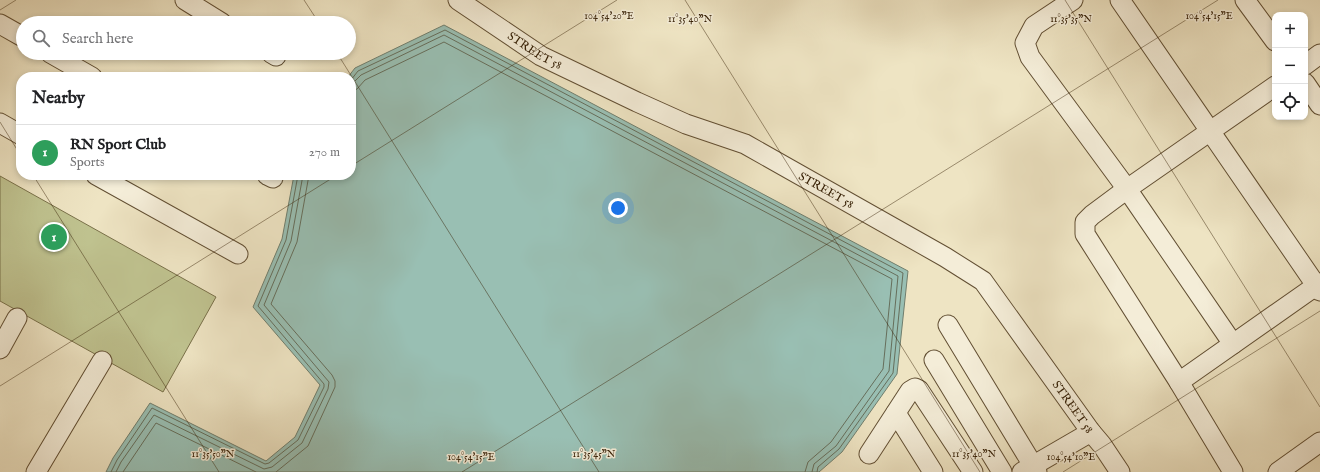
<!DOCTYPE html>
<meta charset="utf-8">
<style>
body{margin:0;font-family:"IM FELL English",serif;background:#f6f6f6;color:#202124}
.controls{position:absolute;right:12px;top:12px;display:grid;overflow:hidden;border-radius:8px;box-shadow:0 2px 6px #0003}
.controls button{width:36px;height:36px;display:grid;place-items:center;padding:0;border:0;border-bottom:1px solid #e0e0e0;background:#fff;color:#202124;font:20px sans-serif}
.you{position:absolute;left:618px;top:208px;width:14px;height:14px;margin:-10px;border:3px solid #fff;border-radius:50%;background:#1a73e8;box-shadow:0 0 0 6px #1a73e833}
.badge{display:grid;place-items:center;width:26px;height:26px;border-radius:50%;background:#8f2418;color:#fff;font-size:13px;font-weight:700}
.pin{position:absolute;translate:-50% -50%;border:2px solid #fff;box-shadow:0 1px 4px #0006}
.list{margin:0;padding:0;list-style:none}
h2{display:flex;justify-content:space-between;align-items:center;height:52px;margin:0;padding:0 16px;font-size:17px}
h2 small{font-size:13px;font-weight:400;color:#757577}
.list li{display:grid;grid-template-columns:26px 1fr auto;gap:12px;align-items:center;box-sizing:border-box;height:56px;padding:0 16px;border-top:1px solid #e0e0e0}
.list b{display:block;font-size:15px;white-space:nowrap}
.list p{margin:0;font-size:13px;white-space:nowrap;color:#757577}
.list em{font-size:13px;font-style:normal;color:#757577}
.icon{flex:none;width:22px;height:22px;fill:none;stroke:currentColor;stroke-width:2;stroke-linecap:round;stroke-linejoin:round}
.map{position:relative;flex:none;width:1320px;height:472px;overflow:hidden}
.search{position:absolute;background:#fff;box-shadow:0 2px 6px #0003;left:16px;top:16px;width:340px;height:44px;display:flex;align-items:center;gap:10px;box-sizing:border-box;padding:0 14px;border-radius:22px;color:#757577;font-size:15px}
.panel{position:absolute;background:#fff;box-shadow:0 2px 6px #0003;left:16px;top:72px;width:340px;height:108px;border-radius:16px}
.map>svg:first-child{display:block}
</style>
<div class="map">
<svg width="1320" height="472" viewBox="0 0 1320 472">
<rect width="100%" height="100%" fill="#eee4c3"/>
<filter id="stains"><feTurbulence type="fractalNoise" baseFrequency=".005" numOctaves="4"/><feColorMatrix values="0 0 0 0 .2 0 0 0 0 .09 0 0 0 0 .02 0 0 0 .5 -.17"/></filter>
<radialGradient id="worn" r=".72"><stop offset=".6" stop-color="#630" stop-opacity="0"/><stop offset="1" stop-color="#630" stop-opacity=".3"/></radialGradient>
<path fill="#bfc28f" stroke="#797049" d="M 0,176 L 216,297 L 163,392 L 0,301 Z"/>
<path fill="#99bfb3" stroke="#707e6d" d="M 444,25 L 908,271 L 897,374 L 842,452 L 819,472 L 106,472 L 113,458 L 150,403 L 266,461 L 295,437 L 320,385 L 253,307 L 282,239 L 294,175 L 351,175 L 351,77 L 348,77 L 355,68 Z"/>
<g fill="none" stroke-linecap="round" stroke-linejoin="round">
<g stroke="#666e5b" stroke-width="1">
<path d="M 351,80 L 358,71 L 445,30 L 903,273 L 893,373 L 839,449 L 818,467 L 817,472"/>
<path d="M 351,85 L 361,75 L 444,35 L 898,276 L 889,371 L 836,446 L 814,464 L 812,472"/>
<path d="M 351,92 L 357,89 L 365,80 L 444,42 L 892,279 L 883,369 L 831,442 L 808,462 L 805,472"/>
<path d="M 111,472 L 117,460 L 152,408 L 265,464 L 269,463 L 298,440 L 324,387 L 324,384 L 258,306 L 286,240 L 298,175"/>
<path d="M 116,472 L 121,462 L 154,415 L 264,469 L 272,467 L 302,443 L 328,389 L 329,382 L 264,305 L 291,241 L 303,175"/>
<path d="M 123,472 L 156,423 L 256,472"/>
<path d="M 276,472 L 308,446 L 335,387 L 335,381 L 332,375 L 271,304 L 297,242 L 309,175"/>
</g>
<g stroke="#624f33" stroke-width="21">
<g id="minor">
<path d="M 185,0 L 222,23"/>
<path id="s1" d="M 458,0 L 541,56 L 637,102 L 686,124 L 745,144 L 945,257 L 983,281 L 1091,432 L 1102,445 L 1120,472"/>
<path d="M 1073,0 L 1034,26 L 1025,43 L 1030,57 L 1127,189 L 1233,344"/>
<path d="M 1120,0 L 1320,291"/>
<path d="M 1245,0 L 1275,41"/>
<path d="M 0,24 L 23,37"/>
<path d="M 50,53 L 92,77"/>
<path d="M 271,53 L 276,56"/>
<path d="M 1305,65 L 1320,54"/>
<path d="M 1305,83 L 1320,105"/>
<path d="M 0,123 L 21,135"/>
<path d="M 96,175 L 238,254"/>
<path d="M 267,175 L 273,178"/>
<path d="M 948,325 L 1037,472"/>
<path d="M 0,349 L 17,318"/>
<path d="M 934,360 L 1002,472"/>
<path d="M 1179,382 L 1320,283"/>
<path d="M 896,413 L 933,472"/>
<path d="M 869,454 L 910,391 L 915,388 L 919,390 L 973,472"/>
<path d="M 36,472 L 102,361"/>
<path d="M 1022,472 L 1091,432"/>
<path d="M 1233,472 L 1179,382 L 1085,234 L 1085,222 L 1092,215 L 1127,189 L 1275,86"/>
<path d="M 1278,472 L 1320,442"/>
</g>
</g>
<use href="#minor" stroke="#f4edd8" stroke-width="19"/>
</g>
<path fill="none" stroke="#331d03" stroke-width="1" stroke-opacity="0.45" d="M 304,0 L 319,23M 685,0 L 980,472M 1065,0 L 1320,407M 0,10 L 16,0M 337,53 L 599,472M 0,122 L 21,156M 351,166 L 617,0M 33,175 L 219,472M 0,386 L 337,175M 462,472 L 1218,0M 1063,472 L 1320,311"/>
<g text-anchor="middle" stroke-width="3" stroke-linejoin="round" paint-order="stroke">
<g font-size="12" fill="#331d03" stroke="#f4edd8">
<text dy="4" stroke="none"><textPath href="#s1" startOffset="92">STREET 58</textPath></text>
<text dy="4" stroke="none"><textPath href="#s1" startOffset="416">STREET 58</textPath></text>
<text dy="4" stroke="none"><textPath href="#s1" startOffset="752">STREET 58</textPath></text>
</g>
</g>
<g font-size="10" text-anchor="middle" fill="#331d03" stroke="#f4edd8" stroke-width="3" stroke-linejoin="round" paint-order="stroke">
<text x="609" y="19">104°54'20"E</text>
<text x="1209" y="19">104°54'15"E</text>
<text x="690" y="22">11°35'40"N</text>
<text x="1071" y="22">11°35'35"N</text>
<text x="213" y="457">11°35'50"N</text>
<text x="594" y="457">11°35'45"N</text>
<text x="974" y="457">11°35'40"N</text>
<text x="471" y="460">104°54'15"E</text>
<text x="1071" y="460">104°54'10"E</text>
</g>
<rect width="100%" height="100%" filter="url(#stains)"/>
<rect width="100%" height="100%" fill="url(#worn)"/>
</svg>
<div class="controls">
<button>+</button>
<button>−</button>
<button><svg class="icon" aria-label="locate" viewBox="0 0 24 24"><circle cx="12" cy="12" r="6"/><path d="M12 2v4M12 18v4M2 12h4M18 12h4"/></svg></button>
</div>
<div class="you"></div>
<div class="pin badge" style="left:54px;top:237px;background:#2e9e5b">1</div>
<div class="search"><svg class="icon" aria-label="search" viewBox="0 0 24 24"><circle cx="10" cy="10" r="6"/><path d="M15 15l6 6"/></svg>Search here</div>
<section class="panel">
<h2>Nearby<small></small></h2>
<ul class="list">
<li><span class="badge" style="background:#2e9e5b">1</span><div><b>RN Sport Club</b><p>Sports</p></div><em>270 m</em></li>
</ul>
</section>
</div>
